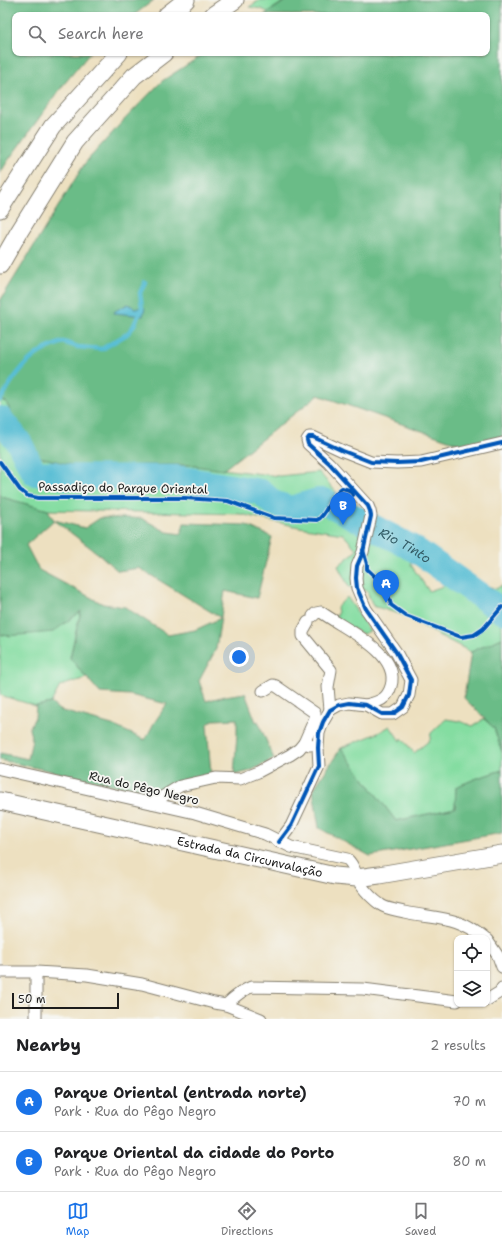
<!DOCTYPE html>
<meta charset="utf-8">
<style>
body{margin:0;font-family:"Shantell Sans",sans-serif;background:#f2f2f2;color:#202124}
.controls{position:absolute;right:12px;bottom:12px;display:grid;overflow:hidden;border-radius:8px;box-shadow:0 1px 3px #0004}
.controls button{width:36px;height:36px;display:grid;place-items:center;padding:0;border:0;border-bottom:1px solid #e0e0e0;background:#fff;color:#202124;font:20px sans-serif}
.scale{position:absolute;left:12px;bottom:10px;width:107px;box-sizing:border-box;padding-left:4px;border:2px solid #1c1c1c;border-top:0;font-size:11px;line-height:14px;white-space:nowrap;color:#1c1c1c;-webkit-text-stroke:3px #f6f6f2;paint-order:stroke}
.you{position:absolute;left:239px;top:657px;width:14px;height:14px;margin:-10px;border:3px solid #fff;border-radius:50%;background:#1a73e8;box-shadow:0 0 0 6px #1a73e833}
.badge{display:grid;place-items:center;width:26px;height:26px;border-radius:50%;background:#1a73e8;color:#fff;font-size:13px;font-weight:700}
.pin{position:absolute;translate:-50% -33px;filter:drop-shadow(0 1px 2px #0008)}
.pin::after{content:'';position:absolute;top:21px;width:14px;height:12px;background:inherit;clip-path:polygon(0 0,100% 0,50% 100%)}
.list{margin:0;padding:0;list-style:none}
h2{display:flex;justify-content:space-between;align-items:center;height:52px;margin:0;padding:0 16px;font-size:17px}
h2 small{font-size:13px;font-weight:400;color:#757577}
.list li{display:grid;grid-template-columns:26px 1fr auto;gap:12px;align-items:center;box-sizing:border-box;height:60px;padding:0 16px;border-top:1px solid #e0e0e0}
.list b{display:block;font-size:15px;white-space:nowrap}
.list p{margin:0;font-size:13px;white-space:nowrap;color:#757577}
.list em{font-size:13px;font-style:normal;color:#757577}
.icon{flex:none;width:22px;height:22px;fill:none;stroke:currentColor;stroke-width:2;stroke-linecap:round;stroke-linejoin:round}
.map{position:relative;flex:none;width:502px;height:1019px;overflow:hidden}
.search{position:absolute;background:#fff;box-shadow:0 1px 3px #0004;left:12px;right:12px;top:12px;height:44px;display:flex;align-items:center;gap:10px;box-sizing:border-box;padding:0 14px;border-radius:8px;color:#757577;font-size:15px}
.sheet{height:172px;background:#fff}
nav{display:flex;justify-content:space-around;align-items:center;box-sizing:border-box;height:56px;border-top:1px solid #e0e0e0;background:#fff;font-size:11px;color:#757577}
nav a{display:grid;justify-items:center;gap:2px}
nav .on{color:#1a73e8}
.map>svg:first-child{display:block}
</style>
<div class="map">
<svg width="502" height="1019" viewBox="0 0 502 1019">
<rect width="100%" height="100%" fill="#f6f6f2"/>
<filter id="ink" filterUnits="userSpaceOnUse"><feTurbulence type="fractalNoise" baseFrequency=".025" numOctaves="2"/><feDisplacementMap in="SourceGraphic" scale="8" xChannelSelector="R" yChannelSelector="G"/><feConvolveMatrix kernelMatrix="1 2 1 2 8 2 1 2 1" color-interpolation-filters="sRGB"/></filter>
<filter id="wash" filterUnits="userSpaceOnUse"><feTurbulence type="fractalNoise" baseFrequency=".012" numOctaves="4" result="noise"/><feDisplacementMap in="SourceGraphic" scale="16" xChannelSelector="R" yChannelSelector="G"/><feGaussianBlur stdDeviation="0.9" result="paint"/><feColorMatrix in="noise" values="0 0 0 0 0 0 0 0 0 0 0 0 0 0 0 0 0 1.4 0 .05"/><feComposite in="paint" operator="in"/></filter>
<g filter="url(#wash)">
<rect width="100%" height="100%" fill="#ede0c0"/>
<g fill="#84dda1" stroke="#507c5e">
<path d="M 260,0 L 286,0 L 268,12 L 261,9 L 249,7 Z"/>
<path d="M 0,400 L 6,402 L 32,455 L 84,468 L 188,465 L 279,476 L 319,472 L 342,499 L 362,514 L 405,530 L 411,565 L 429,591 L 466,578 L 496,589 L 502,585 L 502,638 L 471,652 L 438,635 L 406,616 L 373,606 L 367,591 L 349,587 L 338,566 L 357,550 L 343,534 L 299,527 L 240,514 L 48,510 L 1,497 L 0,495 Z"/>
<path d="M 347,597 L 370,631 L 363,634 L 333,618 L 338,614 L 337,607 Z"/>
<path d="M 81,610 L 70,657 L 86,678 L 60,686 L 51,703 L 36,706 L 0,695 L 0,634 L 7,636 Z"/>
<path d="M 446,719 L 459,721 L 473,726 L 484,719 L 494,728 L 502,752 L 502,770 L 475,779 L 456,787 L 455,808 L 396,821 L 341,748 L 378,733 L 390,726 L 400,741 L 402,738 L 414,753 L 430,740 L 431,733 Z"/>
</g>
<g fill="#6bbc87" stroke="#446c52" fill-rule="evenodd">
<path d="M 0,0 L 154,0 L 134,15 L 15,15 L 15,53 L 90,53 L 64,84 L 7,162 L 0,174 Z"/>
<path d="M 287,0 L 502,0 L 502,442 L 474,449 L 318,395 L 223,470 L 188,465 L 143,465 L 84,468 L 32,455 L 6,402 L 0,400 L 0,301 L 85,163 L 123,121 L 162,81 L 205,53 L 487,53 L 487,15 L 264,15 Z"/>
<path d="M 0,495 L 2,497 L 48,510 L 54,520 L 85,528 L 100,518 L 141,518 L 167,532 L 181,534 L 184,523 L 246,525 L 272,537 L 257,598 L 225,591 L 216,649 L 199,681 L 206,701 L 225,696 L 245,693 L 256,722 L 258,721 L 274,759 L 250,771 L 234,775 L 237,734 L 237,719 L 213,720 L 207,725 L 211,774 L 156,794 L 0,760 L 0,753 L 28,759 L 32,739 L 29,729 L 35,717 L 36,706 L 51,703 L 59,710 L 112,725 L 145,740 L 154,723 L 167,704 L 130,695 L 100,693 L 70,658 L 81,611 L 53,632 L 7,636 L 0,634 ZM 54,520 L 100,555 L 118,571 L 139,568 L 221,618 L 195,630 L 168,635 L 125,607 L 103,604 L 39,570 L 26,545 Z"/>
<path d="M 502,638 L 502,752 L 494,728 L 464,698 L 471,652 Z"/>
<path d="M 341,748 L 396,821 L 455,808 L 456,787 L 475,779 L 502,770 L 502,833 L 370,856 L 319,828 L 313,790 Z"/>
</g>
<path fill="#56bdd4" stroke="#396c78" d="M 128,304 L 135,308 L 145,308 L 143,316 L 114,313 L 115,311 Z"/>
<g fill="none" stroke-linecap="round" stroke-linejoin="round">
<path stroke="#56bdd4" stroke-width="4.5" d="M 0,400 C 5,394 7,388 12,381 C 28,359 37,351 63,342 L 78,347 L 102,349 L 127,334 L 133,327 L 142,308 L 140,293 L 145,282"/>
<path stroke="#56bdd4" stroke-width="26" id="s1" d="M 0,419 C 7,427 14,435 20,444 C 25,454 29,464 35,473 L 53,474 L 66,477 L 177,478 L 261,492 L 273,503 L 291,509 L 318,501 L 324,501 L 416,550 L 502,611"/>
</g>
</g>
<g filter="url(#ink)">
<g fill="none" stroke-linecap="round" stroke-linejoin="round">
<g stroke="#847e6e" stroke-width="13">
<g id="street">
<path d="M 313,616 L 316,613 L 321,612 C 342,628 401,652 391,686 C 387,700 378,702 366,705"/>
<path d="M 308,622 L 303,631 L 303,636 L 331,670 L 328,687 L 330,710"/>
<path d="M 263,691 L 273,685 L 276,686 L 315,713 L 315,718 L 304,743 L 310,745"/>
<path d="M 0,769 L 195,813 L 265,834 L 291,847 L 347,859 C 355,865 356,877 361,885 C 366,892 374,900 381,905 C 387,909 396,910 404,912 C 437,919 457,915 484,938"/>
<path d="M 152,803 L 180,786 L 216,778 L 240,779 L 258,772 L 290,755 L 299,749 L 304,743"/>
<path d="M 279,842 L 291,826 L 319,766 L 318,748 L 319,733 L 323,722 L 330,710 L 339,705 L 349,703 L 366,705 L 382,714 L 393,714 L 403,707 L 409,695 L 411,680 L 396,652 L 366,609 L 357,588 L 356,578 L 357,566 L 363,552 L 371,516 L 370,511 L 368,506 L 329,463 L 308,444 L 307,440 L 309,437 L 313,437 L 343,451 L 371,462 L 397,463 L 421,462 L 502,443"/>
<path d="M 487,940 L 498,956 L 502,967"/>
<path d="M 0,972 L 36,972 L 87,975 L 142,984 L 214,1003 L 226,1005 L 261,1019"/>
<path d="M 487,1000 L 500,992 L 502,988"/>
<path d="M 226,1005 C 234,997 241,991 251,987 L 363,989 L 457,1001"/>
<path d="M 36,1019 L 36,972"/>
</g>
</g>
<g stroke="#847e6e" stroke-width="19">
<g id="primary">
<path d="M 167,15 L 186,0"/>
<path d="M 213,15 L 235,0"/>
<path d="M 0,209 L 53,126 L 119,53"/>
<path d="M 0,265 L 19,232 L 75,142 L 134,76 L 164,53"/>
<path id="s2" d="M 0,801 L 335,876 L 357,878 L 379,875 L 502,854"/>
</g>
</g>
<use href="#street" stroke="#fff" stroke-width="11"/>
<use href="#primary" stroke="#fff" stroke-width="17"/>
<g stroke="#f6f6f2" stroke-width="6">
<g id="cycleway">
<path d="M 0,462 L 20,490 L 28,496 L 38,498 L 185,498 L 228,501 L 274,518 L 317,520 C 327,516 329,496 342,488 L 349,490 L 353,495"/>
<path d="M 363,550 L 367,564 L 367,569 L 386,587 L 391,605 L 406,616 L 461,637 L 474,635 L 483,629 L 502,607"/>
<path d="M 279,842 L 291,826 L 319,766 L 318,748 L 319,733 L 323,722 L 330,710 L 339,705 L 349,703 L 366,705 L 382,714 L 393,714 L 403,707 L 409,695 L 411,680 L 396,652 L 366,609 L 357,588 L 356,578 L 357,566 L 363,552 L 371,516 L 370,511 L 368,506 L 329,463 L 308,444 L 307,440 L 309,437 L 313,437 L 343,451 L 371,462 L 397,463 L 421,462 L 502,443"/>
</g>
</g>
<use href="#cycleway" stroke="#0057b8" stroke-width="4"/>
</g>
</g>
<g text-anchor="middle" stroke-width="3.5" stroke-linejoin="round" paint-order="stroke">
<g font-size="12" fill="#1c1c1c" stroke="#f6f6f2">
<text transform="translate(123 488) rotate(1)" y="4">Passadiço do Parque Oriental</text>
<text transform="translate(144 788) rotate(13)" y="4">Rua do Pêgo Negro</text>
<text dy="4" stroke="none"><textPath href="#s2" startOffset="256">Estrada da Circunvalação</textPath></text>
</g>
<g font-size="13" font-style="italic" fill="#335c66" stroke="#f6f6f2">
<text dy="5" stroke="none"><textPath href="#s1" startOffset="454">Rio Tinto</textPath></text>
</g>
</g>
</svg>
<div class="controls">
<button><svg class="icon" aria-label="locate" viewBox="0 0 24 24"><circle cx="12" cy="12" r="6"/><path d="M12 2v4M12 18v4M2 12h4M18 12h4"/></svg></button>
<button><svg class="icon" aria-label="layers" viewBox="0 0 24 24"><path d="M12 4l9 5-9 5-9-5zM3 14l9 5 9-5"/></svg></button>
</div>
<div class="scale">50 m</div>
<div class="you"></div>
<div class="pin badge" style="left:386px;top:603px">A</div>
<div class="pin badge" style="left:343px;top:525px">B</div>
<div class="search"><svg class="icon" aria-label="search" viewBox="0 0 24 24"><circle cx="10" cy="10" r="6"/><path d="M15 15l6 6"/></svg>Search here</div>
</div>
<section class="sheet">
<h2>Nearby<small>2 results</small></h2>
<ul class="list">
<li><span class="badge">A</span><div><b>Parque Oriental (entrada norte)</b><p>Park · Rua do Pêgo Negro</p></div><em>70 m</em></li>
<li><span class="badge">B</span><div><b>Parque Oriental da cidade do Porto</b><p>Park · Rua do Pêgo Negro</p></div><em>80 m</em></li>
</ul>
</section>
<nav>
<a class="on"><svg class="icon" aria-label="map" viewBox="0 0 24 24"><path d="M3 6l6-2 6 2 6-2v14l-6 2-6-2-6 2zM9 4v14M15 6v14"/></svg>Map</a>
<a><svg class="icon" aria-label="directions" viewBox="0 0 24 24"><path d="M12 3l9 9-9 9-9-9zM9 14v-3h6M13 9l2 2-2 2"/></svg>Directions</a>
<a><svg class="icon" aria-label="saved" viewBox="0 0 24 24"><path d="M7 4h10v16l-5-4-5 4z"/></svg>Saved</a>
</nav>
